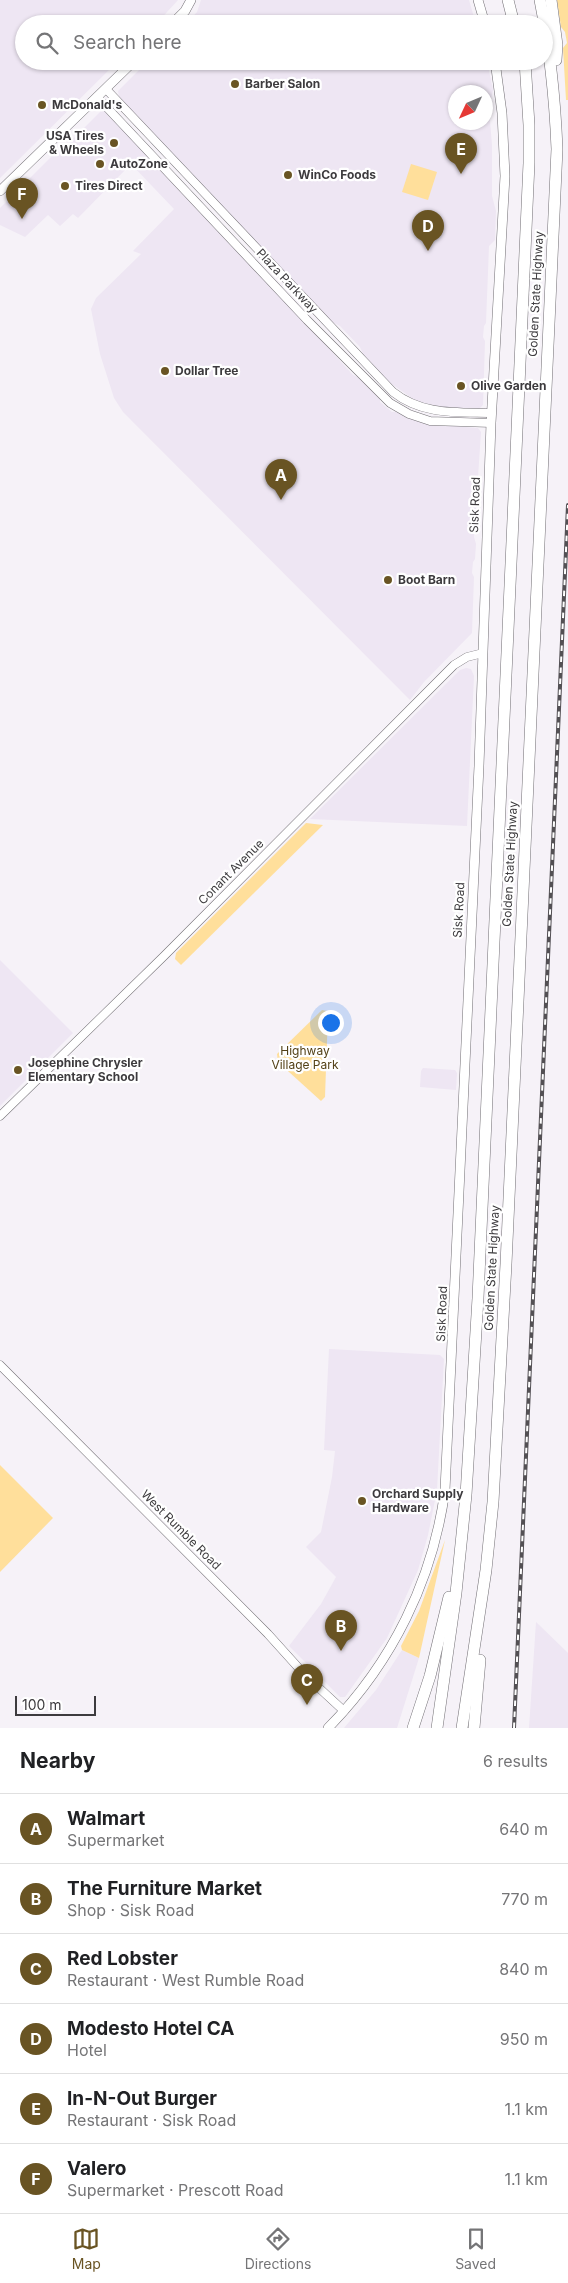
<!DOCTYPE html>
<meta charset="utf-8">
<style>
body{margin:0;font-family:Inter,sans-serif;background:#f6f6f6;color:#202124}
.compass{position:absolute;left:448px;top:85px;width:45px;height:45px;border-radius:50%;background:#fff;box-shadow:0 1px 4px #0004;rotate:226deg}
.scale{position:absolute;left:15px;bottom:12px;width:81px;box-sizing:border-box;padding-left:5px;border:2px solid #3d3b3e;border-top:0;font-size:14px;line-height:18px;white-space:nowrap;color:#3d3b3e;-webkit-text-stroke:4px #fff;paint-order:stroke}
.you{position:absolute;left:330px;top:1022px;width:18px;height:18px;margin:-12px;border:4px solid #fff;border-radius:50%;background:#1a73e8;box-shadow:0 0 0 8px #1a73e833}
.badge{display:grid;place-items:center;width:32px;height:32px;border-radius:50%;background:#695423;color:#fff;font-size:16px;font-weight:700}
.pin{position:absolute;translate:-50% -41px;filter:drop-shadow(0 1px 2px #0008)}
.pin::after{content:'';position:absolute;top:26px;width:18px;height:15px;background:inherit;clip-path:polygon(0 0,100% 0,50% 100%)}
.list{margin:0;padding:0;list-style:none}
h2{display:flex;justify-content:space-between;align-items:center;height:65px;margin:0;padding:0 20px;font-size:21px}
h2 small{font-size:16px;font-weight:400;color:#757577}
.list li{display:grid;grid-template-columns:32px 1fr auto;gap:15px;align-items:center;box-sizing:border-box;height:70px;padding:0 20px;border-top:1px solid #e0e0e0}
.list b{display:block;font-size:19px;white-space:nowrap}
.list p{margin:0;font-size:16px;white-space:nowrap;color:#757577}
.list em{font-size:16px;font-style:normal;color:#757577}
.icon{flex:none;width:28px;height:28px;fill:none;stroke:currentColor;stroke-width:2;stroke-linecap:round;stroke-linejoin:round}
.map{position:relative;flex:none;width:568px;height:1728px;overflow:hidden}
.search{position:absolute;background:#fff;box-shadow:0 1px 4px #0004;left:15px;right:15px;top:15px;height:55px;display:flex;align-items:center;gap:12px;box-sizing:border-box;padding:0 18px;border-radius:28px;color:#757577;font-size:19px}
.sheet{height:485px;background:#fff}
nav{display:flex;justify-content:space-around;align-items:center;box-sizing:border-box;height:70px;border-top:1px solid #e0e0e0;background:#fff;font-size:14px;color:#757577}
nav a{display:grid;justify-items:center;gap:2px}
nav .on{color:#695423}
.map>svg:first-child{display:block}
</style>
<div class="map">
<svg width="568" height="1728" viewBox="0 0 568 1728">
<rect width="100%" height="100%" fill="#f6f2f8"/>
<g fill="#eee6f3" fill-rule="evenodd">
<path d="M 0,0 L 178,0 L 156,24 L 24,24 L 24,61 L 118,61 L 0,178 Z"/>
<path d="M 201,0 L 469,0 L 476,24 L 186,24 L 197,12 Z"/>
<path d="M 148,61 L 487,61 L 493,90 L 489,109 L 492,145 L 492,196 L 496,211 L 495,240 L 489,246 L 486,323 L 484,326 L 483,337 L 485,341 L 483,405 L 479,409 L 441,407 L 416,401 L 389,382 L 363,354 L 360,347 L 340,326 L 332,322 L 119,97 L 118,91 ZM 456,92 L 486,92 L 486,122 L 456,122 Z"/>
<path d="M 104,111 L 189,197 L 190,202 L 251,263 L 251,266 L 258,275 L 262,275 L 353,375 L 360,378 L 380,398 L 380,402 L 392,412 L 396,412 L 427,424 L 478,428 L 481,432 L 474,537 L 476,544 L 475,559 L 473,562 L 472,573 L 474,577 L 472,633 L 424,682 L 410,700 L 123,412 L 114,398 L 100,354 L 91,309 L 96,298 L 141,254 L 133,251 L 174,209 L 131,164 L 78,218 L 73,214 L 60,226 L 48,215 L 25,237 L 0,225 L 0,208 L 54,154 L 69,143 L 100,112 Z"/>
<path d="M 466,668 L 471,669 L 474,676 L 467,826 L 310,819 L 460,670 Z"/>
<path d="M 0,960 L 73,1033 L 0,1106 Z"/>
<path d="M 423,1068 L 455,1070 L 457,1073 L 456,1090 L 420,1087 L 421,1071 Z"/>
<path d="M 329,1349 L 440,1355 L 444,1359 L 437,1490 L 428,1535 L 418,1570 L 387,1638 L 345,1697 L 340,1697 L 289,1646 L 321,1604 L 336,1577 L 306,1547 L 321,1532 L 332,1477 L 335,1451 L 324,1450 Z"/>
<path d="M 536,1622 L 568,1653 L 568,1728 L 529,1728 Z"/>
<path d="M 402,1650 L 419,1658 L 397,1728 L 344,1728 L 376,1690 Z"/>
</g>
<g fill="#ffdf9b">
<path d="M 557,0 L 568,0 L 568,100 L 566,100 L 563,48 L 567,43 L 565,32 L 561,27 Z"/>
<path d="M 411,164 L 437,172 L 428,200 L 402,192 Z"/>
<path d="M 306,823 L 323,825 L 181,965 L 175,959 L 176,953 Z"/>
<path d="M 322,1010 L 327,1011 L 328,1013 L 325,1097 L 321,1101 L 278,1062 L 277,1054 Z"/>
<path d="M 0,1465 L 53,1518 L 0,1572 Z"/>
<path d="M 445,1540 L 419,1658 L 402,1650 L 401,1646 L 419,1611 Z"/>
</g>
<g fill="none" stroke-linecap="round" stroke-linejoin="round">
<g stroke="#726f74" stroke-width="9">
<g id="tertiary">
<path d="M 106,89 L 393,392 C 422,415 456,412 491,413"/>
<path d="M 97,97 L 307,320 L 390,403 L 409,414 L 430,421 L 491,423"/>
<path d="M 0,1116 L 164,956 L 454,665 L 467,657 L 483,653"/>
<path d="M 0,1365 L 268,1634 L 305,1675 L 344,1711"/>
</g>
</g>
<g stroke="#726f74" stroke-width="10">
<g id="secondary">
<path d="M 478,0 L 485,24"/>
<path d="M 172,24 L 185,11 L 191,0"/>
<path d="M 0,191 L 134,61"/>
<path d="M 328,1728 C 392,1663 433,1580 445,1490 L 479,766 L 491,423 L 505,176 L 502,113 L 495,61"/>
</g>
</g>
<g stroke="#726f74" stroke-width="12">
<g id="motorway">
<path d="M 508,0 L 514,24"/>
<path d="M 551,0 L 557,45 L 556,60"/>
<path d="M 413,1728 L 430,1676 L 449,1597"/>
<path d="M 437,1728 L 456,1593 L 466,1495 L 478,1298 L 529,163 L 529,125 L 525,61"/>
<path d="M 462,1728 L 486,1570 L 493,1502 L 506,1264 L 557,149 C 555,99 550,50 540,0"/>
<path d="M 474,1728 L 480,1660"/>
</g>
</g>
<use href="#tertiary" stroke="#fff" stroke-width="8"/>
<use href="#secondary" stroke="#fff" stroke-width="9"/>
<use href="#motorway" stroke="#fff" stroke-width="11"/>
<g stroke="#535054" stroke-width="4">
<path id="rail" d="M 514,1728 L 568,505"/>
</g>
<use href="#rail" stroke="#fff" stroke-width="2" stroke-dasharray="5.5" stroke-linecap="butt"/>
</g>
<g fill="#695423" stroke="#fff" stroke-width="2">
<circle cx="235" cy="84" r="5"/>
<circle cx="42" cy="105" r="5"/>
<circle cx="114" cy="143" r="5"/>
<circle cx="100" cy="164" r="5"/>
<circle cx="288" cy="175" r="5"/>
<circle cx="65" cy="186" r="5"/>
<circle cx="165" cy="371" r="5"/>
<circle cx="461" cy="386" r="5"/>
<circle cx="388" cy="580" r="5"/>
<circle cx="18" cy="1070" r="5"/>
<circle cx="362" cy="1501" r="5"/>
</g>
<g text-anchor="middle" stroke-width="4.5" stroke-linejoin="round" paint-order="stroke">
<g font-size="12" font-weight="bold" fill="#3d3b3e" stroke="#fff" text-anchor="start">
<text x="245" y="88">Barber Salon</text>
<text x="52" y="109">McDonald's</text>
<text x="104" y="140" text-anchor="end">USA Tires<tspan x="104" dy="14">&amp; Wheels</tspan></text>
<text x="110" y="168">AutoZone</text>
<text x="298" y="179">WinCo Foods</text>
<text x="75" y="190">Tires Direct</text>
<text x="175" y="375">Dollar Tree</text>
<text x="471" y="390">Olive Garden</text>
<text x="398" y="584">Boot Barn</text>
<text x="28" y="1067">Josephine Chrysler<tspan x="28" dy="14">Elementary School</tspan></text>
<text x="372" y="1498">Orchard Supply<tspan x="372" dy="14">Hardware</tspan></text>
</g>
<g font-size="12" fill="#3d3b3e" stroke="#fff">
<text transform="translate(287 281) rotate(47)" y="4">Plaza Parkway</text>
<text transform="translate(536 294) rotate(-87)" y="4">Golden State Highway</text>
<text transform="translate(475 505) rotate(-88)" y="4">Sisk Road</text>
<text transform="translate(510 864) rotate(-87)" y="4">Golden State Highway</text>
<text transform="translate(231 872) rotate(-45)" y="4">Conant Avenue</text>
<text transform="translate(459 910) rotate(-87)" y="4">Sisk Road</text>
<text transform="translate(492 1268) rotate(-87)" y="4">Golden State Highway</text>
<text transform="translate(442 1314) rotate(-88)" y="4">Sisk Road</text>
<text transform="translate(181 1530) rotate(45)" y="4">West Rumble Road</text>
</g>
<g font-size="12" fill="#544218" stroke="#fff">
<text x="305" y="1055">Highway<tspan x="305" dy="14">Village Park</tspan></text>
</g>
</g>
</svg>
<svg class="compass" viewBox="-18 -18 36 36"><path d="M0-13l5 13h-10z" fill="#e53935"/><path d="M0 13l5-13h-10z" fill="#757577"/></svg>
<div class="scale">100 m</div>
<div class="you"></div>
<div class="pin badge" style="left:281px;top:500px">A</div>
<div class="pin badge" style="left:341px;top:1651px">B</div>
<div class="pin badge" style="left:307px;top:1705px">C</div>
<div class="pin badge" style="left:428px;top:251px">D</div>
<div class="pin badge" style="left:461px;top:174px">E</div>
<div class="pin badge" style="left:22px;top:219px">F</div>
<div class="search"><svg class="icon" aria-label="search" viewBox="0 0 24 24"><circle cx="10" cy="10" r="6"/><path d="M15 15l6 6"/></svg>Search here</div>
</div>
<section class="sheet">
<h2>Nearby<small>6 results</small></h2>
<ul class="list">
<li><span class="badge">A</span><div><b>Walmart</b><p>Supermarket</p></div><em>640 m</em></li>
<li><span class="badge">B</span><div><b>The Furniture Market</b><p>Shop · Sisk Road</p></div><em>770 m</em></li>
<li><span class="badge">C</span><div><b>Red Lobster</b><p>Restaurant · West Rumble Road</p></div><em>840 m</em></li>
<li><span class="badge">D</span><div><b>Modesto Hotel CA</b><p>Hotel</p></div><em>950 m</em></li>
<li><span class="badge">E</span><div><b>In-N-Out Burger</b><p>Restaurant · Sisk Road</p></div><em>1.1 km</em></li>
<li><span class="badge">F</span><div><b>Valero</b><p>Supermarket · Prescott Road</p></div><em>1.1 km</em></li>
</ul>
</section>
<nav>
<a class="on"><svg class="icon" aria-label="map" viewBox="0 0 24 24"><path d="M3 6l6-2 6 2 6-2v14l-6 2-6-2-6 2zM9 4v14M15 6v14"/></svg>Map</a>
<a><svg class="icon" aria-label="directions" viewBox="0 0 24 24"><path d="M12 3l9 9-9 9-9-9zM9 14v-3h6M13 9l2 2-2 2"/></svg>Directions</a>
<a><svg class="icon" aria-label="saved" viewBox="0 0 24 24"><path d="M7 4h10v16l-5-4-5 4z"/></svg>Saved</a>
</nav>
